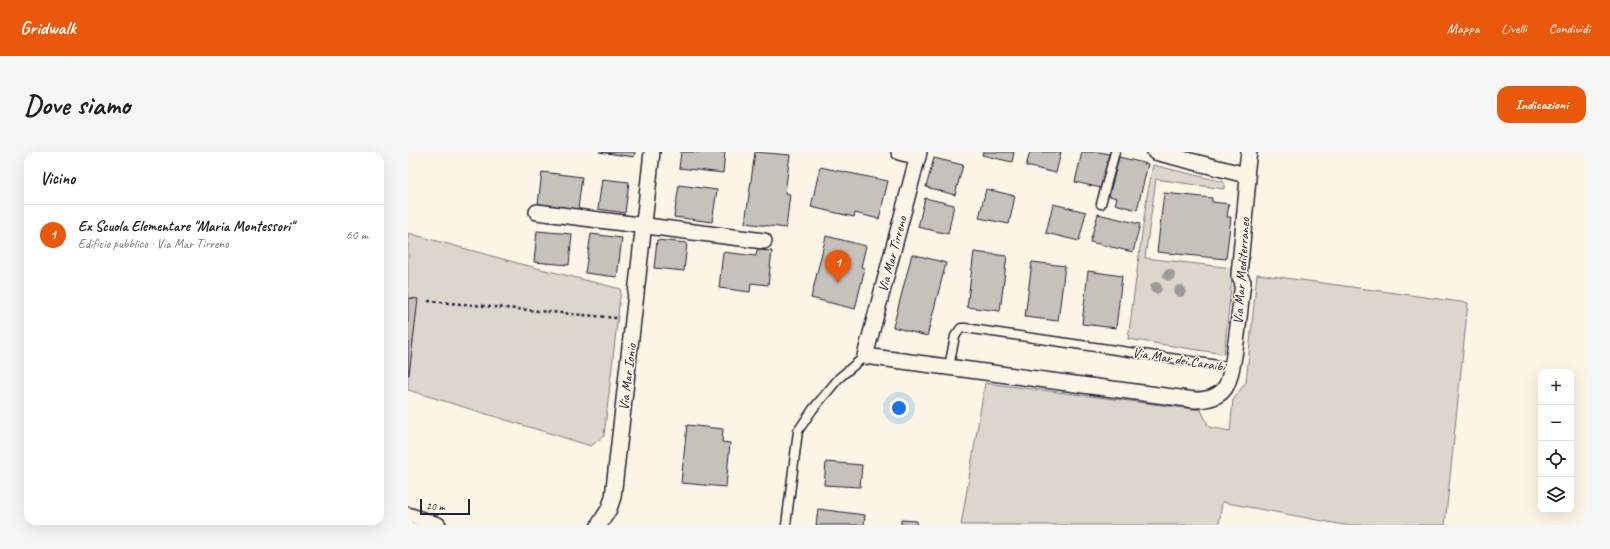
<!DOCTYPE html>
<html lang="it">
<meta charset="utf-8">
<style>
body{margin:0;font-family:Caveat,sans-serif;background:#f6f6f6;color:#202124}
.controls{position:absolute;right:12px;bottom:12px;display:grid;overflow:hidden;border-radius:8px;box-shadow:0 4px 16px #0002}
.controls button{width:36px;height:36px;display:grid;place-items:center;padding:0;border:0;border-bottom:1px solid #e0e0e0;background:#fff;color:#202124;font:20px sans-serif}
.scale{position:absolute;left:12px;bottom:10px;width:50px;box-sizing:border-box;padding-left:4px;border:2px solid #22223b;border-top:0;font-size:11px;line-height:14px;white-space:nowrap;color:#22223b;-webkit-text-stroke:3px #fcf5e5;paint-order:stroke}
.you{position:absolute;left:491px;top:256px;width:14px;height:14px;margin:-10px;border:3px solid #fff;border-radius:50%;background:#1a73e8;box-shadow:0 0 0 6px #1a73e833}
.badge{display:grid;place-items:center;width:26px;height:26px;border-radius:50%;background:#ea580c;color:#fff;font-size:13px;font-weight:700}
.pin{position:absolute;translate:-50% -33px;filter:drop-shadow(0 1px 2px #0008)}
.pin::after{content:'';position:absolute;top:21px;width:14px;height:12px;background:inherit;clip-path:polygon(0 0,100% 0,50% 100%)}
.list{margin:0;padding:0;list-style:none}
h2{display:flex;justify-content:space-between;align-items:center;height:52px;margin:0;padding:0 16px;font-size:17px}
h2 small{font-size:13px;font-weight:400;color:#757577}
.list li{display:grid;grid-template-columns:26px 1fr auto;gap:12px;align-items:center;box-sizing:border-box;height:60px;padding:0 16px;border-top:1px solid #e0e0e0}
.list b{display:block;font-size:15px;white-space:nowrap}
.list p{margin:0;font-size:13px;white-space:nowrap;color:#757577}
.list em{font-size:13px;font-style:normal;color:#757577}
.icon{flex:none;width:22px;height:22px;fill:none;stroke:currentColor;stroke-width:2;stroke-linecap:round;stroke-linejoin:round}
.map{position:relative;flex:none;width:1178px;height:373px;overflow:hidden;border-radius:12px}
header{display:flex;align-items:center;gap:24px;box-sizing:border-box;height:56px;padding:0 20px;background:#ea580c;color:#fff}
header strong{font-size:19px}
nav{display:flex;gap:22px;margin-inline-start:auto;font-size:14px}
.intro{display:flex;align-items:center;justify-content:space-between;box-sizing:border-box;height:96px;padding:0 24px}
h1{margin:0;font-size:28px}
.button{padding:10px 18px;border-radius:12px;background:#ea580c;color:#fff;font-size:14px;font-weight:700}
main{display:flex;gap:24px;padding:0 24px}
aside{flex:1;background:#fff;border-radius:12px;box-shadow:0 4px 16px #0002}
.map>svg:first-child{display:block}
</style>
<header>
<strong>Gridwalk</strong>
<nav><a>Mappa</a><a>Livelli</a><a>Condividi</a></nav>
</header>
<div class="intro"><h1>Dove siamo</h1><a class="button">Indicazioni</a></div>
<main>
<aside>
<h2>Vicino<small></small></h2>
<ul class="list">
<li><span class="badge">1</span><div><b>Ex Scuola Elementare &quot;Maria Montessori&quot;</b><p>Edificio pubblico · Via Mar Tirreno</p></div><em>60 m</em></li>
</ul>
</aside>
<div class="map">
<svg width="1178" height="373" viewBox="0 0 1178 373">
<rect width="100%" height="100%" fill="#fcf5e5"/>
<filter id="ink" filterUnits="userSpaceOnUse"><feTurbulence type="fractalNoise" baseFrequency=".025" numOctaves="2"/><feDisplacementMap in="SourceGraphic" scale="8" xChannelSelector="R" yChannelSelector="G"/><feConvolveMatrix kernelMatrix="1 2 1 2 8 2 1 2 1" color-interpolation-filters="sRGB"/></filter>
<g filter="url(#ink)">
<g fill="#dcd6cc" stroke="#7f7c84">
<path d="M 745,13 L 816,30 L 816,37 L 748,27 L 737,106 L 825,116 L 816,202 L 720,187 L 739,44 Z"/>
<path d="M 0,81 L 113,112 L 213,137 L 196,284 L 183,294 L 0,238 Z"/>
<path d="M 849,122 L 1060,151 L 1037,373 L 936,373 L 814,350 L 811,373 L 553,373 L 577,231 L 793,258 L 801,275 L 822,279 L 825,248 L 838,230 Z"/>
</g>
<g fill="#c6c1bb" stroke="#22223b">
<path d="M 191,0 L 227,0 L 226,5 Z"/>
<path d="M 273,0 L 317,0 L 315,21 L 271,16 Z"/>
<path d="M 347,0 L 382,3 L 377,41 L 382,42 L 378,76 L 337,71 Z"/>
<path d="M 575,0 L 606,0 L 604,10 L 574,3 Z"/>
<path d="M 622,0 L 653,0 L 648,21 L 618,14 Z"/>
<path d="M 674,0 L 691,0 L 701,2 L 693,36 L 667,30 Z"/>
<path d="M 711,5 L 740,12 L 729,58 L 707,52 L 709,46 L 701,44 Z"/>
<path d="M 526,6 L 555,13 L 547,43 L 518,35 Z"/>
<path d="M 412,15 L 480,29 L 471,67 L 447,61 L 446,65 L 403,55 Z"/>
<path d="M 134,20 L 174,25 L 170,57 L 130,52 Z"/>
<path d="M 194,27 L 221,30 L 217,61 L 190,57 Z"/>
<path d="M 271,33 L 309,38 L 304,70 L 266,65 Z"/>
<path d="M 578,37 L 607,44 L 601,72 L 571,66 Z"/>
<path d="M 756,41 L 804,46 L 804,50 L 821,52 L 819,65 L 823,65 L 818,107 L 749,100 Z"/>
<path d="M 517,46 L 546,53 L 540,82 L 510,75 Z"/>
<path d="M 645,52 L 678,60 L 671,89 L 638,81 Z"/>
<path d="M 690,62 L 732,72 L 725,100 L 682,90 Z"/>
<path d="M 129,79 L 164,82 L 161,113 L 126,110 Z"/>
<path d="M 183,82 L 214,86 L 209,125 L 177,121 Z"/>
<path d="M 418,84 L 458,94 L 453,115 L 457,116 L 447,157 L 403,146 Z"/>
<path d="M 249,88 L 279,91 L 276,119 L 246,116 Z"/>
<path d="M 349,98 L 364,99 L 360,133 L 343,131 L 342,140 L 311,136 L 315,100 L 348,104 Z"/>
<path d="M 566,100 L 599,104 L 592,159 L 559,155 Z"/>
<path d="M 504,102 L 538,111 L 519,184 L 485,175 Z"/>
<path d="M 624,110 L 657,114 L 650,169 L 617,165 Z"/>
<path d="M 680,119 L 714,124 L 708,176 L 674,172 Z"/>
<path d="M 0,146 L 10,147 L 1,223 L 0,223 Z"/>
<path d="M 279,273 L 315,277 L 314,290 L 322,291 L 318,335 L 273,331 Z"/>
<path d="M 418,310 L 454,313 L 452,335 L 416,333 Z"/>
<path d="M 410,357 L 457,363 L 456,373 L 408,373 Z"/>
<path d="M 493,368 L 509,369 L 508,373 L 493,373 Z"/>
</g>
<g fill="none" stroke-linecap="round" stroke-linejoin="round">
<g stroke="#22223b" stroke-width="11">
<g id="lane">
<path d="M 693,52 L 707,0"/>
<path d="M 541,215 L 547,184 L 553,176 L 557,176 L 824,215"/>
<path d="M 378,373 L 390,279 L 405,257 L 431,226 L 457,204"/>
</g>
</g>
<g stroke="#22223b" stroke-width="18">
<g id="street">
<path d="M 491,0 L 510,5"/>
<path d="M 511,0 L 457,204 L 787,248 C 799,248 810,246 817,236 C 827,222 832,152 835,130 L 831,123 L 840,27 L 838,23"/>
<path d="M 747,0 L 838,23 L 841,0"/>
<path d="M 129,60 L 356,89"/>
<path d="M 0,363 L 30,373"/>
<path d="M 191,373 L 201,357 L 205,345 L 244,0"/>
</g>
</g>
<path stroke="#22223b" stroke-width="2.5" stroke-dasharray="3 3" stroke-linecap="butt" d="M 20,149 L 209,166"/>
<use href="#lane" stroke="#fcf5e5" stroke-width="8"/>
<use href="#street" stroke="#fcf5e5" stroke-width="15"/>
</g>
<g fill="#9d9a9b">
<circle cx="761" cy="123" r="6"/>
<circle cx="748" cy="136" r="6"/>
<circle cx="772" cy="139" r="6"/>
</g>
</g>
<g text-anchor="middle" stroke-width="3" stroke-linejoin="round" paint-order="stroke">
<g font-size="14" fill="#22223b" stroke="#fcf5e5">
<text transform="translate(484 102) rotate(-75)" y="5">Via Mar Tirreno</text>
<text transform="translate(833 119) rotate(-86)" y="5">Via Mar Mediterraneo</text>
<text transform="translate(771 207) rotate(9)" y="5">Via Mar dei Caraibi</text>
<text transform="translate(219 225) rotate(-83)" y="5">Via Mar Ionio</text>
</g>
</g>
</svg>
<div class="controls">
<button>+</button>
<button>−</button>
<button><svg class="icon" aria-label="locate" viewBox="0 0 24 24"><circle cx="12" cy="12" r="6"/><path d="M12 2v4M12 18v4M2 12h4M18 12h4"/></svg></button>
<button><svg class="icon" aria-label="layers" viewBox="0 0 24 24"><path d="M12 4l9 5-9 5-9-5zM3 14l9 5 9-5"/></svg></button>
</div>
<div class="scale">20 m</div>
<div class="you"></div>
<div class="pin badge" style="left:430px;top:131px">1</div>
</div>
</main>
